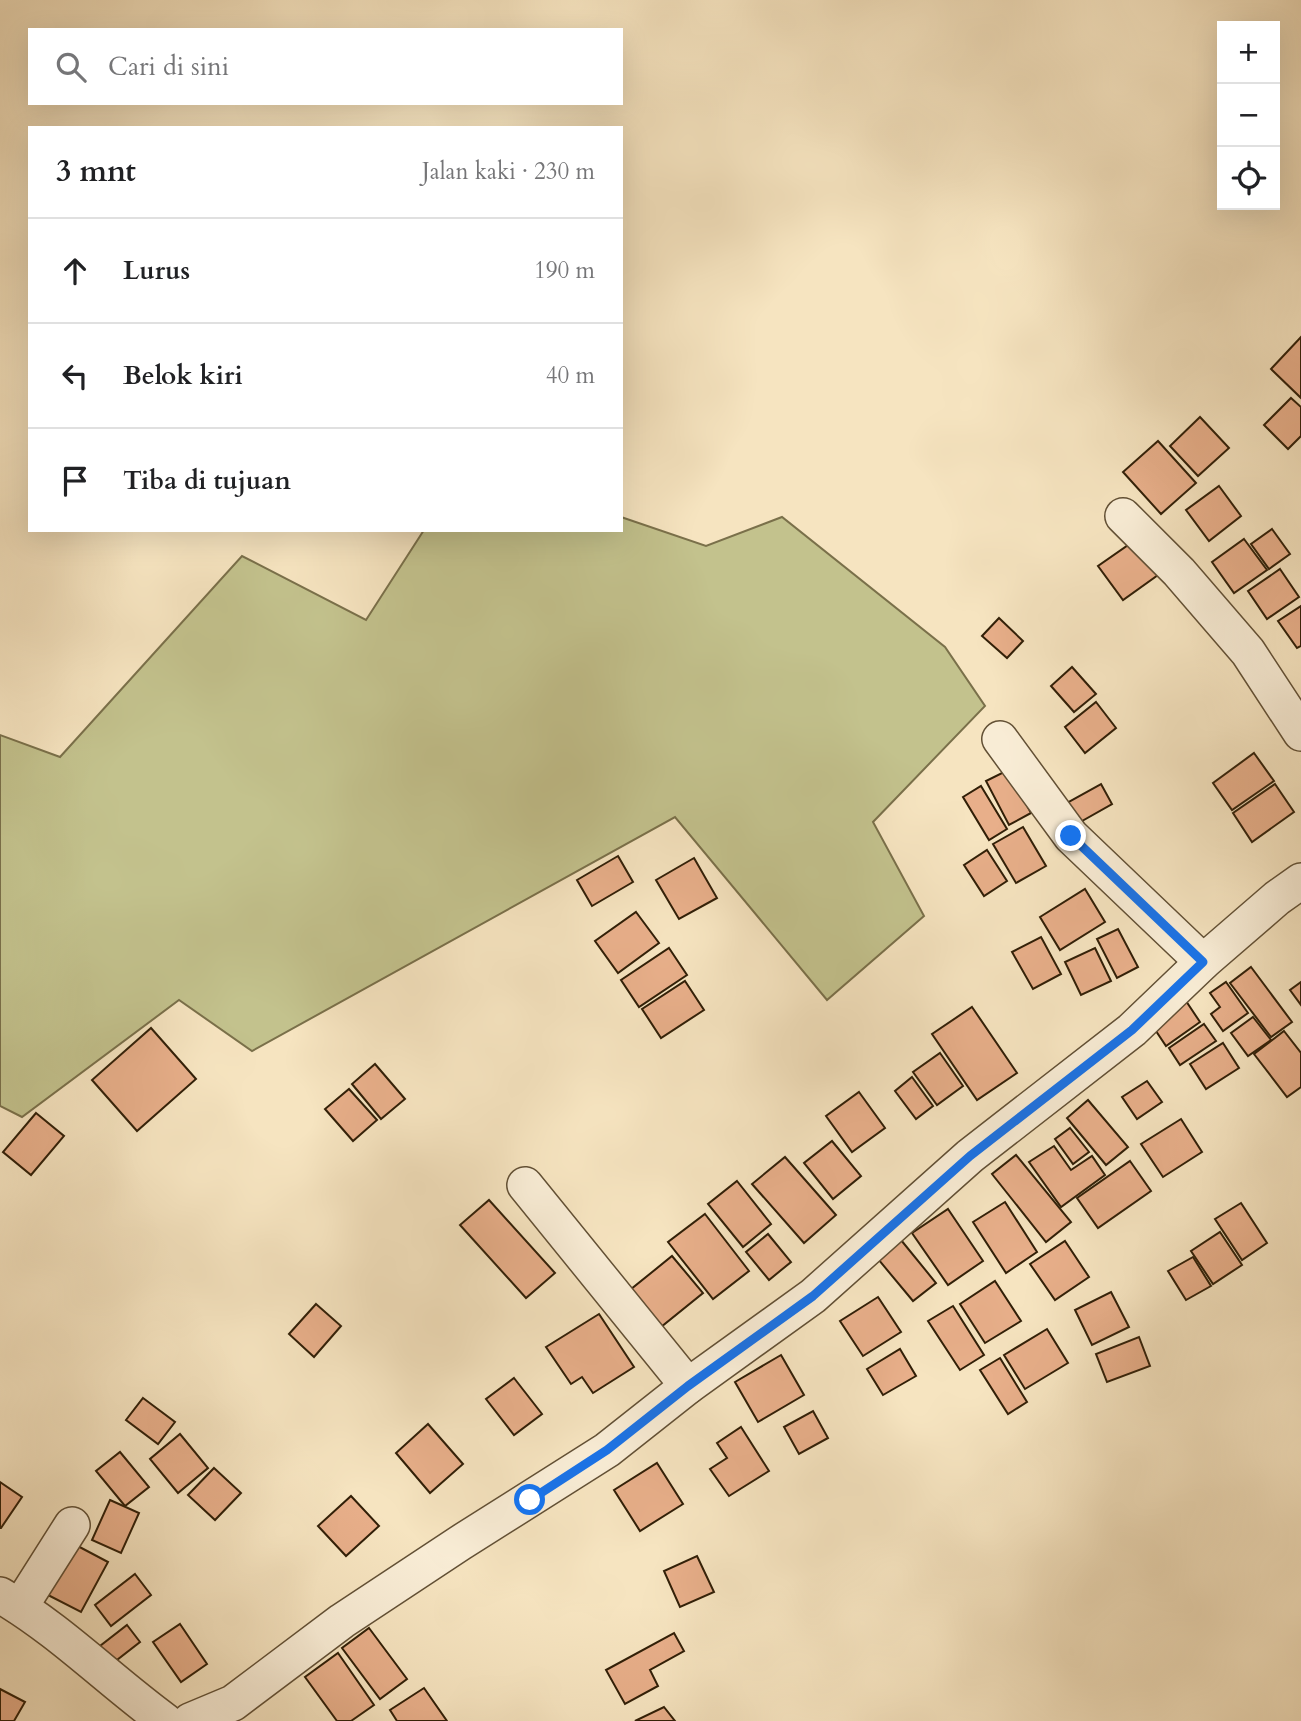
<!DOCTYPE html>
<html lang="id">
<meta charset="utf-8">
<style>
body{margin:0;font-family:Cardo,serif;background:#f6f6f6;color:#202124}
.controls{position:absolute;right:21px;top:21px;display:grid;overflow:hidden;border-radius:0px;box-shadow:0 7px 28px #0002}
.controls button{width:63px;height:63px;display:grid;place-items:center;padding:0;border:0;border-bottom:2px solid #e0e0e0;background:#fff;color:#202124;font:35px sans-serif}
.stop{position:absolute;width:21px;height:21px;margin:-16px;border:5px solid #1a73e8;border-radius:50%;background:#fff}
.stop.end{background:#1a73e8;border-color:#fff;box-shadow:0 2px 7px #0008}
.list{margin:0;padding:0;list-style:none}
h2{display:flex;justify-content:space-between;align-items:center;height:91px;margin:0;padding:0 28px;font-size:30px}
h2 small{font-size:23px;font-weight:400;color:#757577}
.list li{display:grid;grid-template-columns:46px 1fr auto;gap:21px;align-items:center;box-sizing:border-box;height:105px;padding:0 28px;border-top:2px solid #e0e0e0}
.list b{display:block;font-size:26px;white-space:nowrap}
.list em{font-size:23px;font-style:normal;color:#757577}
.icon{flex:none;width:38px;height:38px;fill:none;stroke:currentColor;stroke-width:2;stroke-linecap:round;stroke-linejoin:round}
.map{position:relative;flex:none;width:1301px;height:1721px;overflow:hidden}
.search{position:absolute;background:#fff;box-shadow:0 7px 28px #0002;left:28px;top:28px;width:595px;height:77px;display:flex;align-items:center;gap:18px;box-sizing:border-box;padding:0 24px;border-radius:0px;color:#757577;font-size:26px}
.panel{position:absolute;background:#fff;box-shadow:0 7px 28px #0002;left:28px;top:126px;width:595px;height:406px;border-radius:0px}
.map>svg:first-child{display:block}
</style>
<div class="map">
<svg width="1301" height="1721" viewBox="0 0 1301 1721">
<rect width="100%" height="100%" fill="#f6e4c0"/>
<filter id="stains"><feTurbulence type="fractalNoise" baseFrequency=".00286" numOctaves="4"/><feColorMatrix values="0 0 0 0 .2 0 0 0 0 .09 0 0 0 0 .02 0 0 0 .5 -.17"/></filter>
<radialGradient id="worn" r=".72"><stop offset=".6" stop-color="#630" stop-opacity="0"/><stop offset="1" stop-color="#630" stop-opacity=".3"/></radialGradient>
<path fill="#c3c28d" stroke="#7a704a" stroke-width="2" d="M 621,517 L 706,546 L 782,517 L 945,647 L 985,706 L 873,822 L 924,916 L 827,1000 L 675,817 L 252,1051 L 179,1000 L 22,1117 L 0,1106 L 0,735 L 60,757 L 242,556 L 366,620 L 424,530 L 621,530 Z"/>
<g fill="#e8af8a" stroke="#311f07" stroke-width="2">
<path d="M 1301,337 L 1301,398 L 1271,369 Z"/>
<path d="M 1291,398 L 1301,407 L 1301,436 L 1288,449 L 1264,425 Z"/>
<path d="M 1200,417 L 1229,448 L 1198,476 L 1170,446 Z"/>
<path d="M 1158,441 L 1196,483 L 1161,514 L 1123,472 Z"/>
<path d="M 1219,486 L 1241,516 L 1209,541 L 1186,510 Z"/>
<path d="M 1272,529 L 1290,554 L 1269,569 L 1251,544 Z"/>
<path d="M 1244,539 L 1267,570 L 1234,593 L 1212,562 Z"/>
<path d="M 1134,541 L 1158,575 L 1123,600 L 1098,566 Z"/>
<path d="M 1280,569 L 1299,597 L 1267,619 L 1248,591 Z"/>
<path d="M 1301,606 L 1301,646 L 1297,648 L 1278,621 Z"/>
<path d="M 999,618 L 1023,641 L 1007,658 L 982,636 Z"/>
<path d="M 1072,667 L 1096,694 L 1074,712 L 1051,686 Z"/>
<path d="M 1096,702 L 1116,728 L 1085,753 L 1065,727 Z"/>
<path d="M 1254,753 L 1274,781 L 1232,810 L 1213,783 Z"/>
<path d="M 1008,770 L 1031,813 L 1009,825 L 986,781 Z"/>
<path d="M 1101,784 L 1112,804 L 1075,825 L 1063,805 Z"/>
<path d="M 1275,784 L 1294,812 L 1252,842 L 1233,813 Z"/>
<path d="M 981,786 L 1007,829 L 989,840 L 963,797 Z"/>
<path d="M 1023,827 L 1046,866 L 1016,883 L 993,844 Z"/>
<path d="M 987,850 L 1007,881 L 984,896 L 964,865 Z"/>
<path d="M 618,856 L 633,882 L 592,906 L 577,880 Z"/>
<path d="M 694,858 L 717,898 L 679,919 L 656,880 Z"/>
<path d="M 1085,889 L 1105,922 L 1060,950 L 1040,917 Z"/>
<path d="M 636,912 L 659,943 L 618,973 L 595,941 Z"/>
<path d="M 1118,929 L 1138,967 L 1117,978 L 1097,939 Z"/>
<path d="M 1041,937 L 1061,974 L 1033,989 L 1012,952 Z"/>
<path d="M 669,948 L 687,975 L 639,1007 L 621,980 Z"/>
<path d="M 1095,948 L 1111,981 L 1081,995 L 1065,962 Z"/>
<path d="M 1251,967 L 1292,1022 L 1271,1037 L 1230,983 Z"/>
<path d="M 685,981 L 704,1010 L 661,1038 L 642,1009 Z"/>
<path d="M 1226,982 L 1248,1013 L 1223,1031 L 1211,1014 L 1220,1007 L 1210,993 Z"/>
<path d="M 1301,982 L 1301,1005 L 1290,990 Z"/>
<path d="M 1184,998 L 1200,1022 L 1166,1046 L 1150,1022 Z"/>
<path d="M 972,1007 L 1017,1073 L 977,1100 L 932,1034 Z"/>
<path d="M 1253,1017 L 1271,1040 L 1248,1056 L 1231,1033 Z"/>
<path d="M 1204,1024 L 1216,1041 L 1180,1065 L 1169,1048 Z"/>
<path d="M 151,1028 L 196,1079 L 137,1131 L 92,1080 Z"/>
<path d="M 1284,1031 L 1301,1053 L 1301,1087 L 1287,1097 L 1254,1054 Z"/>
<path d="M 1223,1043 L 1239,1068 L 1206,1089 L 1190,1064 Z"/>
<path d="M 940,1053 L 963,1086 L 937,1105 L 913,1072 Z"/>
<path d="M 375,1064 L 405,1099 L 381,1119 L 352,1084 Z"/>
<path d="M 912,1077 L 933,1106 L 916,1119 L 895,1091 Z"/>
<path d="M 1147,1081 L 1162,1102 L 1137,1119 L 1122,1097 Z"/>
<path d="M 349,1089 L 377,1120 L 353,1141 L 325,1109 Z"/>
<path d="M 859,1092 L 885,1128 L 852,1152 L 826,1116 Z"/>
<path d="M 1088,1100 L 1128,1147 L 1106,1165 L 1067,1118 Z"/>
<path d="M 36,1113 L 64,1136 L 31,1175 L 3,1152 Z"/>
<path d="M 1181,1119 L 1202,1152 L 1163,1177 L 1141,1144 Z"/>
<path d="M 1070,1128 L 1089,1152 L 1073,1164 L 1055,1139 Z"/>
<path d="M 832,1141 L 861,1176 L 833,1199 L 804,1163 Z"/>
<path d="M 1054,1146 L 1071,1170 L 1092,1156 L 1105,1175 L 1061,1207 L 1029,1162 Z"/>
<path d="M 1016,1155 L 1071,1222 L 1046,1242 L 992,1174 Z"/>
<path d="M 785,1157 L 836,1215 L 804,1243 L 752,1184 Z"/>
<path d="M 1130,1161 L 1151,1191 L 1098,1228 L 1077,1198 Z"/>
<path d="M 737,1181 L 771,1224 L 743,1247 L 708,1204 Z"/>
<path d="M 489,1200 L 555,1273 L 526,1298 L 460,1225 Z"/>
<path d="M 1005,1202 L 1037,1252 L 1006,1273 L 973,1222 Z"/>
<path d="M 1241,1203 L 1267,1243 L 1242,1260 L 1215,1219 Z"/>
<path d="M 948,1209 L 983,1261 L 948,1285 L 912,1233 Z"/>
<path d="M 705,1214 L 749,1271 L 713,1299 L 668,1242 Z"/>
<path d="M 1220,1232 L 1242,1265 L 1213,1284 L 1191,1251 Z"/>
<path d="M 768,1234 L 791,1262 L 769,1280 L 746,1252 Z"/>
<path d="M 901,1240 L 936,1283 L 913,1301 L 878,1259 Z"/>
<path d="M 1065,1241 L 1089,1277 L 1055,1300 L 1030,1264 Z"/>
<path d="M 672,1256 L 703,1293 L 656,1331 L 625,1294 Z"/>
<path d="M 1193,1257 L 1211,1286 L 1186,1300 L 1168,1271 Z"/>
<path d="M 995,1281 L 1021,1321 L 985,1343 L 960,1304 Z"/>
<path d="M 1111,1292 L 1129,1327 L 1092,1345 L 1075,1310 Z"/>
<path d="M 878,1297 L 901,1332 L 863,1356 L 840,1321 Z"/>
<path d="M 316,1304 L 341,1326 L 314,1357 L 289,1334 Z"/>
<path d="M 953,1306 L 984,1355 L 960,1370 L 928,1321 Z"/>
<path d="M 599,1314 L 634,1367 L 593,1393 L 582,1377 L 571,1384 L 546,1347 Z"/>
<path d="M 1047,1329 L 1068,1363 L 1025,1389 L 1004,1355 Z"/>
<path d="M 1139,1337 L 1150,1366 L 1107,1382 L 1096,1354 Z"/>
<path d="M 900,1349 L 916,1376 L 883,1395 L 867,1369 Z"/>
<path d="M 781,1355 L 804,1395 L 758,1422 L 735,1382 Z"/>
<path d="M 1000,1358 L 1027,1402 L 1008,1414 L 980,1370 Z"/>
<path d="M 514,1378 L 542,1414 L 514,1435 L 486,1399 Z"/>
<path d="M 143,1398 L 175,1422 L 158,1444 L 126,1420 Z"/>
<path d="M 813,1411 L 828,1438 L 799,1454 L 784,1427 Z"/>
<path d="M 428,1424 L 463,1464 L 430,1493 L 396,1453 Z"/>
<path d="M 741,1427 L 769,1471 L 729,1496 L 710,1469 L 727,1458 L 717,1443 Z"/>
<path d="M 180,1434 L 208,1468 L 178,1493 L 150,1459 Z"/>
<path d="M 120,1452 L 149,1487 L 125,1506 L 96,1471 Z"/>
<path d="M 657,1463 L 683,1504 L 640,1531 L 614,1490 Z"/>
<path d="M 214,1468 L 241,1493 L 215,1520 L 188,1495 Z"/>
<path d="M 0,1482 L 22,1497 L 1,1528 L 0,1528 Z"/>
<path d="M 351,1496 L 379,1526 L 346,1556 L 318,1526 Z"/>
<path d="M 110,1500 L 139,1513 L 121,1553 L 92,1540 Z"/>
<path d="M 72,1543 L 108,1562 L 81,1612 L 46,1594 Z"/>
<path d="M 697,1556 L 714,1592 L 680,1607 L 664,1571 Z"/>
<path d="M 135,1574 L 151,1595 L 111,1626 L 95,1605 Z"/>
<path d="M 180,1624 L 207,1664 L 181,1682 L 153,1642 Z"/>
<path d="M 127,1625 L 140,1642 L 113,1663 L 100,1646 Z"/>
<path d="M 369,1628 L 407,1679 L 380,1699 L 342,1648 Z"/>
<path d="M 674,1633 L 684,1651 L 650,1670 L 658,1686 L 625,1704 L 606,1670 Z"/>
<path d="M 338,1653 L 374,1705 L 351,1721 L 337,1721 L 305,1677 Z"/>
<path d="M 424,1688 L 447,1721 L 397,1721 L 390,1710 Z"/>
<path d="M 0,1689 L 25,1702 L 14,1721 L 0,1721 Z"/>
<path d="M 664,1707 L 675,1721 L 635,1721 Z"/>
</g>
<g fill="none" stroke-linecap="round" stroke-linejoin="round">
<g stroke="#625035" stroke-width="38">
<g id="minor">
<path d="M 1123,516 L 1179,572 L 1248,652 L 1301,733"/>
<path d="M 1000,739 L 1071,836 L 1203,962"/>
<path d="M 525,1185 L 688,1386"/>
<path d="M 0,1595 C 60,1630 109,1680 165,1721"/>
<path d="M 20,1607 L 72,1525"/>
<path d="M 190,1721 L 233,1703 L 342,1621 L 460,1543 L 607,1450 L 688,1386 L 813,1296 L 970,1156 L 1132,1030 L 1203,962 L 1277,898 L 1301,881"/>
</g>
</g>
<use href="#minor" stroke="#f9edd6" stroke-width="35"/>
</g>
<g fill="none" stroke-linecap="round" stroke-linejoin="round">
<path stroke="#1a73e8" stroke-width="9" d="M 530,1500 L 607,1450 L 688,1386 L 813,1296 L 970,1156 L 1132,1030 L 1203,962 L 1071,836"/>
</g>
<rect width="100%" height="100%" filter="url(#stains)"/>
<rect width="100%" height="100%" fill="url(#worn)"/>
</svg>
<div class="controls">
<button>+</button>
<button>−</button>
<button><svg class="icon" aria-label="locate" viewBox="0 0 24 24"><circle cx="12" cy="12" r="6"/><path d="M12 2v4M12 18v4M2 12h4M18 12h4"/></svg></button>
</div>
<div class="stop" style="left:530px;top:1500px"></div>
<div class="stop end" style="left:1071px;top:836px"></div>
<div class="search"><svg class="icon" aria-label="search" viewBox="0 0 24 24"><circle cx="10" cy="10" r="6"/><path d="M15 15l6 6"/></svg>Cari di sini</div>
<section class="panel">
<h2>3 mnt<small>Jalan kaki · 230 m</small></h2>
<ul class="list">
<li><svg class="icon" aria-label="ahead" viewBox="0 0 24 24"><path d="M12 20V5M6 11l6-6 6 6"/></svg><div><b>Lurus</b></div><em>190 m</em></li>
<li><svg class="icon" aria-label="left" viewBox="0 0 24 24"><path d="M17 20v-9H6M10 6l-5 5 5 5"/></svg><div><b>Belok kiri</b></div><em>40 m</em></li>
<li><svg class="icon" aria-label="arrive" viewBox="0 0 24 24"><path d="M6 21V4h12l-3 4 3 4H6"/></svg><div><b>Tiba di tujuan</b></div></li>
</ul>
</section>
</div>
